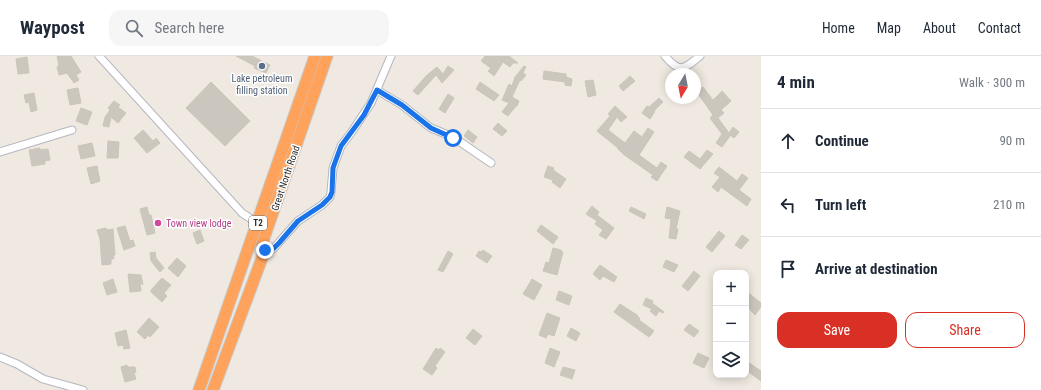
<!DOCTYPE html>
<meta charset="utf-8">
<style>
body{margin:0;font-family:"Roboto Condensed",sans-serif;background:#f6f6f7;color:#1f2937}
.controls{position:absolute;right:12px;bottom:12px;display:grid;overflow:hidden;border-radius:8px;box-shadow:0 2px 10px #0003}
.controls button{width:36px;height:36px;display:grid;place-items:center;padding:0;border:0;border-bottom:1px solid #e0e1e3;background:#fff;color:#1f2937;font:20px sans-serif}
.compass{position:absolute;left:665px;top:12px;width:36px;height:36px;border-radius:50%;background:#fff;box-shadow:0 2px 10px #0003;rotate:190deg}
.stop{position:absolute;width:12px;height:12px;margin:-9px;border:3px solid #1a73e8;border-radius:50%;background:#fff}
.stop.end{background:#1a73e8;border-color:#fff;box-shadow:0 1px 4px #0008}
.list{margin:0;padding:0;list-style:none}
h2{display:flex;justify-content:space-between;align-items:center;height:52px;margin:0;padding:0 16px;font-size:17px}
h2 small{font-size:13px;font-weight:400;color:#747a83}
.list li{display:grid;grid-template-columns:26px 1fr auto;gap:12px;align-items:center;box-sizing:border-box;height:64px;padding:0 16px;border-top:1px solid #e0e1e3}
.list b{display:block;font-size:15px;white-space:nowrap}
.list em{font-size:13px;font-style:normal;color:#747a83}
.actions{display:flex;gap:8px;padding:12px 16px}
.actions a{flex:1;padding:9px 0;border:1px solid #d93025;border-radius:12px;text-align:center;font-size:14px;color:#d93025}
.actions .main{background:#d93025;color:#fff}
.icon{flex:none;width:22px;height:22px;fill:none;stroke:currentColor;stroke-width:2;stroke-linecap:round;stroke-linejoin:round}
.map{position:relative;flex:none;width:761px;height:334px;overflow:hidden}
header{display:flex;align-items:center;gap:24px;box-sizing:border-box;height:56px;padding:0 20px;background:#fff;border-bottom:1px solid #e0e1e3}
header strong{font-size:19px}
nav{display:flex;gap:22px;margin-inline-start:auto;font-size:14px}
.search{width:280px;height:36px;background:#f6f6f7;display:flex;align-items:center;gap:10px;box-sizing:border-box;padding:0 14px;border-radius:12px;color:#747a83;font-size:15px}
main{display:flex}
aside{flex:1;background:#fff}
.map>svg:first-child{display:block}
</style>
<header>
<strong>Waypost</strong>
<div class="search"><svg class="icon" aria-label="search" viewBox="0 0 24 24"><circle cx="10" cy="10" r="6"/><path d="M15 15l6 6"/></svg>Search here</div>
<nav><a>Home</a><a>Map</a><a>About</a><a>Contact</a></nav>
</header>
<main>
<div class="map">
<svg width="761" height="334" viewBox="0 0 761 334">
<rect width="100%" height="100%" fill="#efe9e1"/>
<g fill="#cbc7bf" stroke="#cbc5ba">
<path d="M 57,0 L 71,0 L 81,16 L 76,19 L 79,24 L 74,27 L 67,17 L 59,19 L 57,11 L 59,10 Z"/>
<path d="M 236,0 L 252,0 L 270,9 L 266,17 L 254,12 L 255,10 Z"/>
<path d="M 485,0 L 509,0 L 518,7 L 513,7 L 510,11 L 503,6 L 494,20 L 488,15 L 491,12 L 481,5 Z"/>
<path d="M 27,1 L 29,17 L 18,18 L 16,3 Z"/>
<path d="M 448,10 L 454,14 L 442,27 L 436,19 L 418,39 L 413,35 L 426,20 L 437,11 L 443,18 Z"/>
<path d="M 524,10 L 526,11 L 523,17 L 526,19 L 521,25 L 520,24 L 512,41 L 519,45 L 517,50 L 516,50 L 508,60 L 502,56 L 509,47 L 502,44 L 509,28 L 512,30 L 515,21 Z"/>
<path d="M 544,15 L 566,18 L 566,23 L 566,21 L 572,23 L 571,30 L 565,29 L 565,26 L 543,23 Z"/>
<path d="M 630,20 L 635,25 L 623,35 L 619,30 Z"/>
<path d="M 593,24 L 596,39 L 588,41 L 585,25 Z"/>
<path d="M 211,26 L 250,65 L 225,90 L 186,52 Z"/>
<path d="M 480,26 L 499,39 L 494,45 L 476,33 Z"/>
<path d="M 703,31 L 713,44 L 722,35 L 731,45 L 721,54 L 724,57 L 718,62 L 729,77 L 733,71 L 739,76 L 734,82 L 730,79 L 730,80 L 722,91 L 716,87 L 722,78 L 710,62 L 713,59 L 696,35 Z"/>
<path d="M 78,32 L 81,47 L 70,49 L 67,34 Z"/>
<path d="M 34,37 L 37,54 L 31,56 L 29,46 L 26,47 L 24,39 Z"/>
<path d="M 448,38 L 454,42 L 445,57 L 439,53 Z"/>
<path d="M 659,42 L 663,46 L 654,55 L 655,55 L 650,63 L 642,57 L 647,50 L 649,51 Z"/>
<path d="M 114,45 L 120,49 L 118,51 L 126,57 L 118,67 L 111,61 L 109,71 L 103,70 L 105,61 L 110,54 L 108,52 Z"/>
<path d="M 615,50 L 627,61 L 621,66 L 617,61 L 608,74 L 625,87 L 634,75 L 642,81 L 648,72 L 654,76 L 639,99 L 657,112 L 661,106 L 667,110 L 657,125 L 651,121 L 653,119 L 623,98 L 618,93 L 618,92 L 597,75 L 610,60 L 608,58 Z"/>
<path d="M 81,52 L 92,56 L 87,69 L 76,65 Z"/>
<path d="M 498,67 L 507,75 L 502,80 L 493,73 Z"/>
<path d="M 143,74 L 153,85 L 156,82 L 160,87 L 147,97 L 134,82 Z"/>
<path d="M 468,74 L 477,81 L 473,87 L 464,80 Z"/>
<path d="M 108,85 L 119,86 L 118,102 L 107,102 Z"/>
<path d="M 92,87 L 95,100 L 81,103 L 78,90 Z"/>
<path d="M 40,92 L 40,94 L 48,93 L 50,104 L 45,105 L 45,108 L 32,110 L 29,94 Z"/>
<path d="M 707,94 L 713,98 L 700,113 L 684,101 L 689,95 L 700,103 Z"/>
<path d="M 97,110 L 100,125 L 91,128 L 87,112 Z"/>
<path d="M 548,110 L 554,112 L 553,114 L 566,123 L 560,132 L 552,126 L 553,124 L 544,121 Z"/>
<path d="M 719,111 L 737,125 L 742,118 L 748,122 L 739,134 L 751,143 L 747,150 L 721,131 L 718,136 L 712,131 L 720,121 L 714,117 Z"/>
<path d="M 592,150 L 599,156 L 597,159 L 614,172 L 606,183 L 599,179 L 603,174 L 595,168 L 597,165 L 586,158 Z"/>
<path d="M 147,151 L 149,159 L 151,159 L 155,177 L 147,179 L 140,153 Z"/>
<path d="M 631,151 L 646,158 L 644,163 L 629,155 Z"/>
<path d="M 667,151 L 680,155 L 676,173 L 678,173 L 676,183 L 669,182 L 671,163 L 665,162 Z"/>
<path d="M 541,169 L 558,181 L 553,188 L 537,175 Z"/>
<path d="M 125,170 L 130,185 L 133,184 L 135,190 L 124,194 L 117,172 Z"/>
<path d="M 106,172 L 107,174 L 113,173 L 115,199 L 113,199 L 114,203 L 111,203 L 111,208 L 102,209 L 100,183 L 97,174 Z"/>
<path d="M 200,174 L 204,185 L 197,188 L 193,177 Z"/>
<path d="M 719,175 L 725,180 L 712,196 L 706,191 Z"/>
<path d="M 742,179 L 749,184 L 741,193 L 735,189 Z"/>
<path d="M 553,192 L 561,194 L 561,195 L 563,196 L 557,219 L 543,215 L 546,206 L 549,207 Z"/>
<path d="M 483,194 L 492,200 L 487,207 L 476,200 L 479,195 L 481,196 Z"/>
<path d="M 448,195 L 453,198 L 443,216 L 438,214 Z"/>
<path d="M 155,196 L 156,202 L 164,212 L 160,216 L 151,205 L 150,197 Z"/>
<path d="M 177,202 L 186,210 L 178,221 L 168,212 Z"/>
<path d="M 666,204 L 678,209 L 674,216 L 663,211 Z"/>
<path d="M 600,209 L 617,221 L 614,226 L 603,220 L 600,224 L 593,218 Z"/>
<path d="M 694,215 L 700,220 L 688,235 L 682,230 Z"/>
<path d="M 128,218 L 141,219 L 143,229 L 140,226 L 141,235 L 130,236 Z"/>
<path d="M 162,222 L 171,229 L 164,237 L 167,240 L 162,246 L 151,236 L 151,234 Z"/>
<path d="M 113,223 L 117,236 L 107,239 L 103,227 Z"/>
<path d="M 532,223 L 542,229 L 534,244 L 523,238 Z"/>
<path d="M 559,235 L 572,240 L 569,249 L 556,244 Z"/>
<path d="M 746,235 L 761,247 L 761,251 L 755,259 L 746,249 Z"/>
<path d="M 646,242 L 653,245 L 652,247 L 664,256 L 663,257 L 659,255 L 656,260 L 650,255 L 652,253 L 643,249 Z"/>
<path d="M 620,248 L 637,259 L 640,263 L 639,264 L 654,275 L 649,281 L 614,256 Z"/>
<path d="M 547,257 L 560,262 L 554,280 L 548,278 L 546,282 L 539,279 Z"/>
<path d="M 149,262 L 159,271 L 150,281 L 148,279 L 145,283 L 137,276 Z"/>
<path d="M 689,268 L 699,275 L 694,281 L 684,274 Z"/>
<path d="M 571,272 L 580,277 L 576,285 L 567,280 Z"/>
<path d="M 473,273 L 482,280 L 475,289 L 466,282 Z"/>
<path d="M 126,274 L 130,292 L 124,293 L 123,289 L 118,290 L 115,277 Z"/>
<path d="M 436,292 L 439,294 L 440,292 L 445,296 L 435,310 L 437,312 L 432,319 L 423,313 Z"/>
<path d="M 550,292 L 560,296 L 554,311 L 545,307 Z"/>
<path d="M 698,297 L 709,302 L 704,312 L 693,307 Z"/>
<path d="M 748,306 L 761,315 L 761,325 L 746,314 L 746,309 Z"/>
<path d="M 127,309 L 128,311 L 135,311 L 136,316 L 134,317 L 136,323 L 125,326 L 121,311 Z"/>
<path d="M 563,311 L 575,314 L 572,323 L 560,319 Z"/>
</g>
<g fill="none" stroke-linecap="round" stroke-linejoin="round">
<g stroke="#b4b7c1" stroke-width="9">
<g id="minor">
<path d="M 99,0 L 242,157 L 259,168"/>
<path d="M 665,0 C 680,18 684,13 700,0"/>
<path d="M 377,34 L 402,49 L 431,72 L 453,81 L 491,107"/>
<path d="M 0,96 L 72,74"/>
<path d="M 265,194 L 274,192 L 298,165 L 322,149 L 330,141 L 331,136 L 333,112 L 341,90 L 351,77 L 371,47 L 391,0"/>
<path d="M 0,301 L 17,308 L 43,323 L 83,334"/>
</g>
</g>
<g stroke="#c9c9c9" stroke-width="13">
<g id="highway">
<path d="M 199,334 L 315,0"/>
<path d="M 213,334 L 265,194 L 262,188 L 327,0"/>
</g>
</g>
<use href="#minor" stroke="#fff" stroke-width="7"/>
<use href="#highway" stroke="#ffa35c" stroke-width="11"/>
</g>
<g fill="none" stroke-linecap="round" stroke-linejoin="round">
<path stroke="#1a73e8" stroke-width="5" d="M 265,194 L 274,192 L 279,187 L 298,165 L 322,149 L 330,141 L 332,136 L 333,112 L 341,90 L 364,59 L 377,34 L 402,49 L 431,72 L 453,82"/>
</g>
<circle fill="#5c6f8a" stroke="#fff" stroke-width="1.5" cx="262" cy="10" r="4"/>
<circle fill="#d1479c" stroke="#fff" stroke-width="1.5" cx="158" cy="167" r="4"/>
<g text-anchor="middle" stroke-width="3" stroke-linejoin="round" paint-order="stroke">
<rect fill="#fff" stroke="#6d6d6d" stroke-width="1" x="249" y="160" width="18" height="14" rx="3"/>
<g font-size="9" font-weight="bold" fill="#2e2e2e">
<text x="258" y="170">T2</text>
</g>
<g font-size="10" fill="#4e5e75" stroke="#fff">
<text x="262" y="26">Lake petroleum<tspan x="262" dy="12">filling station</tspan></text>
</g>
<g font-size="10" fill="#2e2e2e" stroke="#fff">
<text transform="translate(285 122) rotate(-71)" y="4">Great North Road</text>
</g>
<g font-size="10" fill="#b23c85" stroke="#fff" text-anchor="start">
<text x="166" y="171">Town view lodge</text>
</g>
</g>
</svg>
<div class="controls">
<button>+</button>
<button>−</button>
<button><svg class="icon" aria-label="layers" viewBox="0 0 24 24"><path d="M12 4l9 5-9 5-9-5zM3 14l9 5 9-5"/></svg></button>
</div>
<svg class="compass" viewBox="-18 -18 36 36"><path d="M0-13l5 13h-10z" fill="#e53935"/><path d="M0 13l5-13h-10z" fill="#747a83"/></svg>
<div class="stop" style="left:453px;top:82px"></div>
<div class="stop end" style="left:265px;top:194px"></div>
</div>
<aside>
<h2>4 min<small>Walk · 300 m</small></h2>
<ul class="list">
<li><svg class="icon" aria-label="ahead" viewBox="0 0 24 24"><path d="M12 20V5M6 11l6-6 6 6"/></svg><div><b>Continue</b></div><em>90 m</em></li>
<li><svg class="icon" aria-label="left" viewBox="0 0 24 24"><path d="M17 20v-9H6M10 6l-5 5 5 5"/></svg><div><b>Turn left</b></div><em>210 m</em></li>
<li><svg class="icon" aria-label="arrive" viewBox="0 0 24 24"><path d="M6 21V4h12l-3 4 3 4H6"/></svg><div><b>Arrive at destination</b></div></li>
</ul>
<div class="actions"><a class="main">Save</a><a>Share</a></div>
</aside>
</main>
